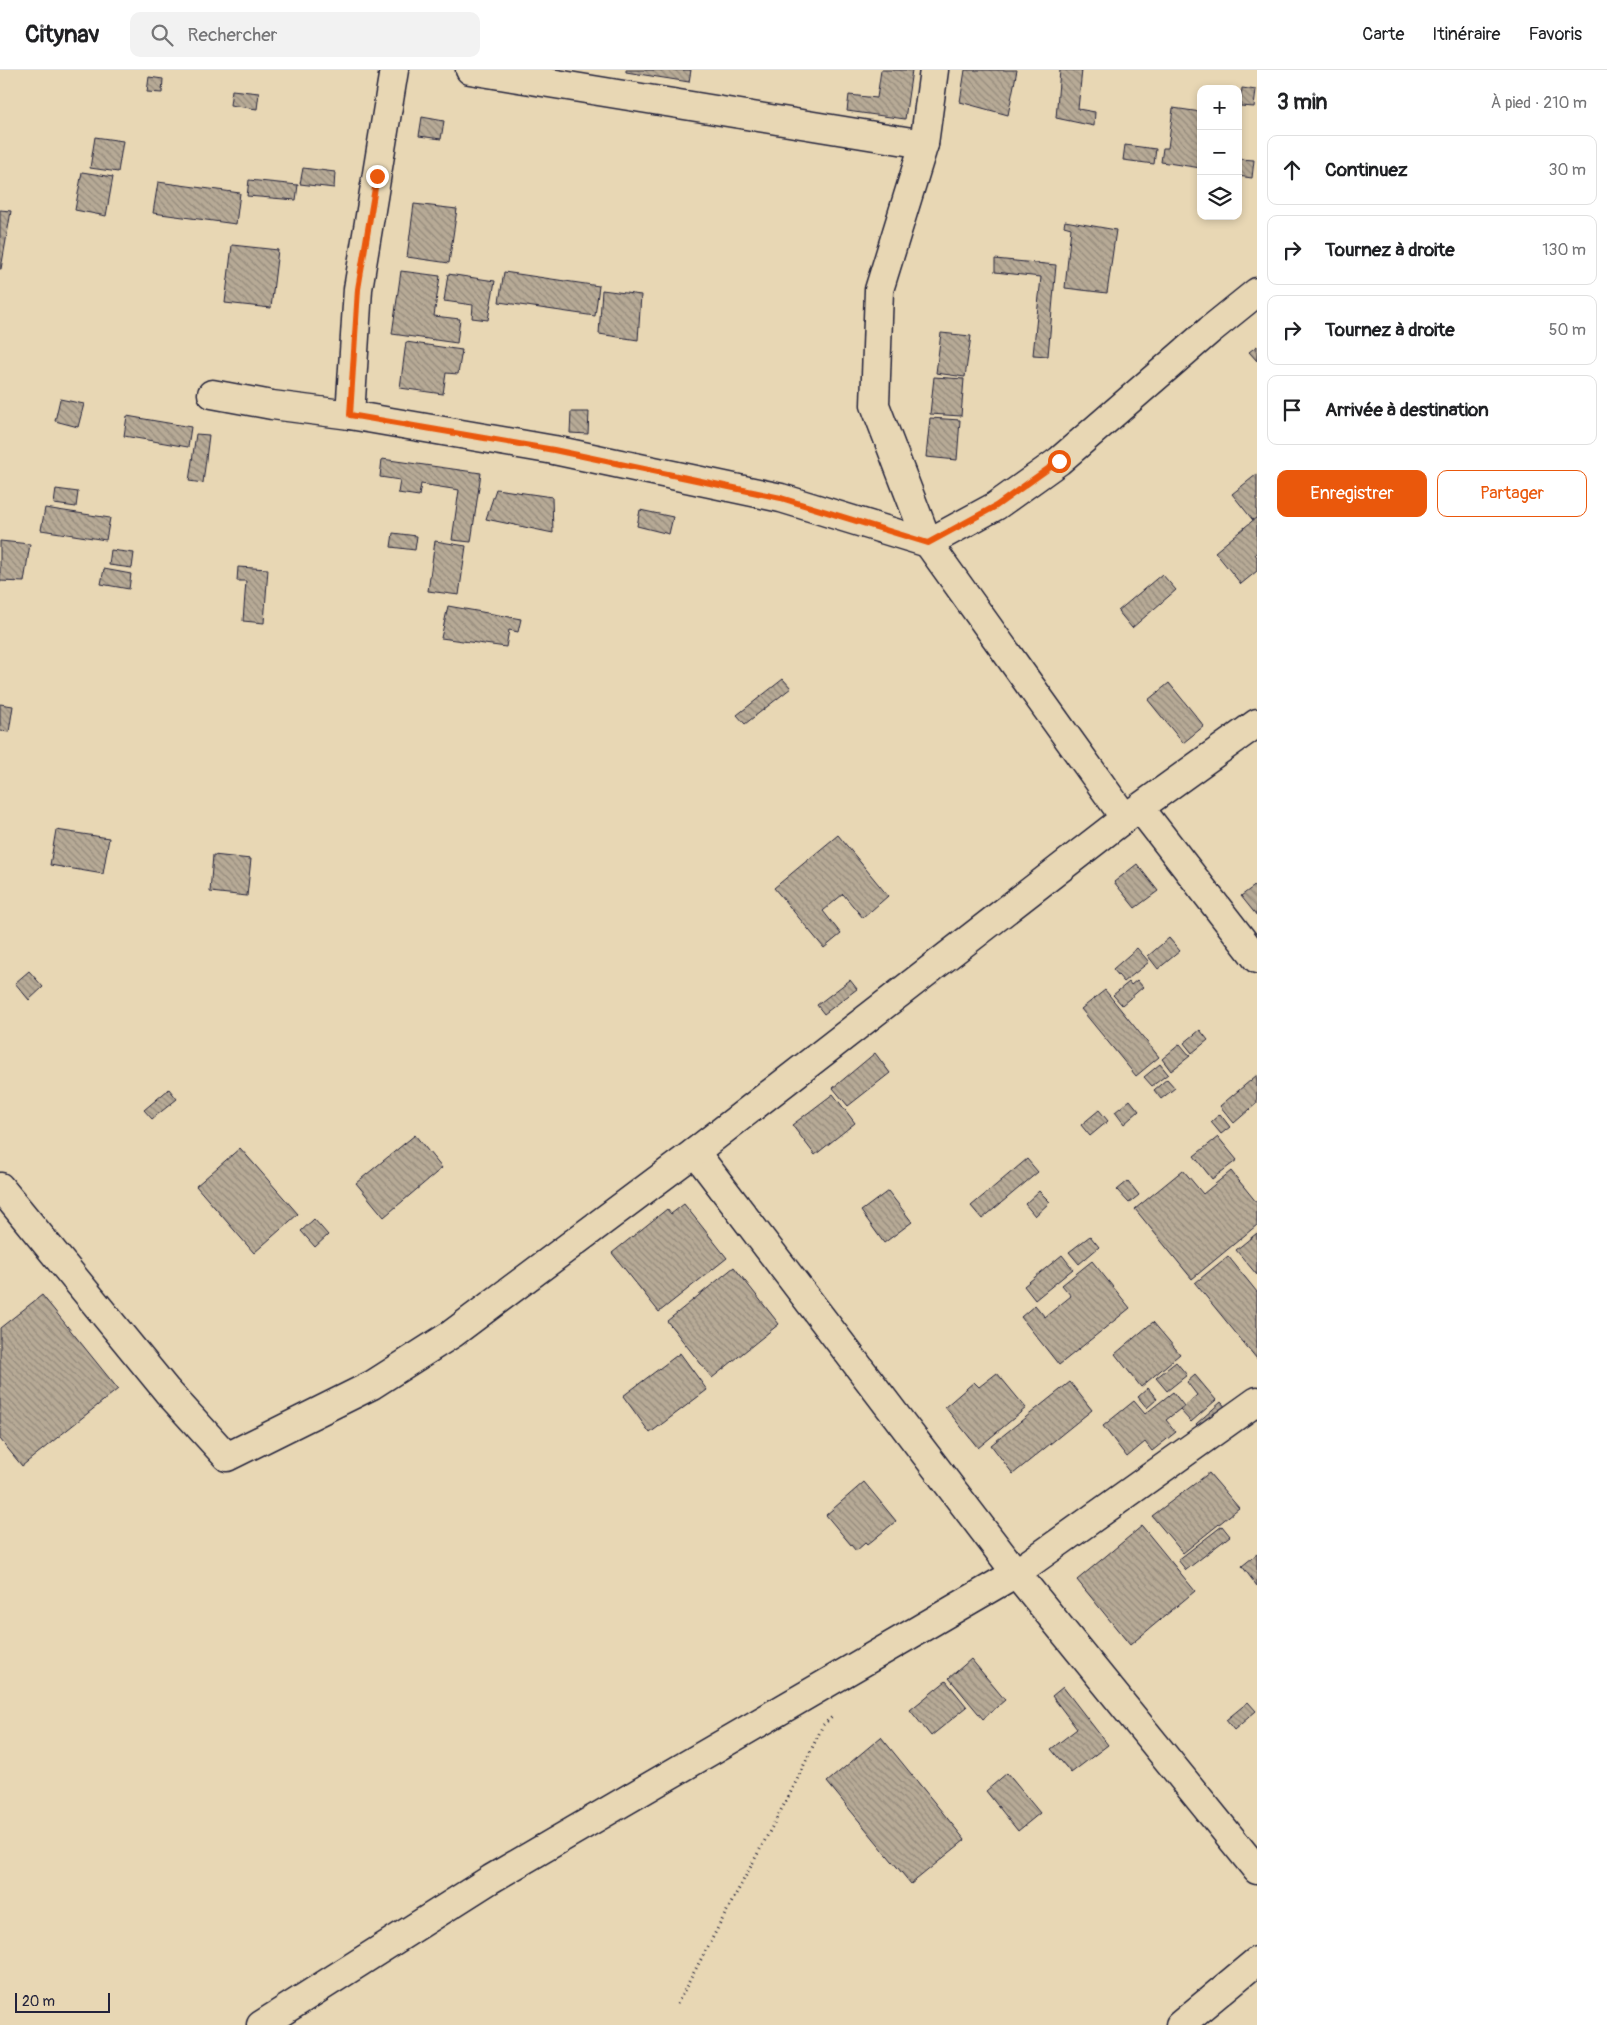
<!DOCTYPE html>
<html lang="fr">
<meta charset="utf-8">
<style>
body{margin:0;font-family:Pangolin,sans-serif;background:#f2f2f2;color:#202124}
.controls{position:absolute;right:15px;top:15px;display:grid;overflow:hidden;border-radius:10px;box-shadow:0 2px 8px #0003}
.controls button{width:45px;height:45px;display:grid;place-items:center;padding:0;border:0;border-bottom:1px solid #e0e0e0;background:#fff;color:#202124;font:25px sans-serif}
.scale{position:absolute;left:15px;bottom:12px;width:95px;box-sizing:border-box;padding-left:5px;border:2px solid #22223b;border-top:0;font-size:14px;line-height:18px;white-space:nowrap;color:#22223b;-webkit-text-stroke:4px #e8d7b4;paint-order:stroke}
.stop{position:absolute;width:15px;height:15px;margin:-11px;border:4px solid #ea580c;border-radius:50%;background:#fff}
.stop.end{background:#ea580c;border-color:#fff;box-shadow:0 1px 5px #0008}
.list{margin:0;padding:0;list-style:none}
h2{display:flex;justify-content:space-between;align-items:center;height:65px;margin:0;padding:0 20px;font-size:21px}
h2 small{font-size:16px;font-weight:400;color:#757577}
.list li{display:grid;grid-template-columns:32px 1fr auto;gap:15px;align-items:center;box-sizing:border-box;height:70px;margin:0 10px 10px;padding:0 10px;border:1px solid #e0e0e0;border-radius:10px}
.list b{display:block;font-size:19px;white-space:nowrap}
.list em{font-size:16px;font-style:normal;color:#757577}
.actions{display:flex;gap:10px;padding:15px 20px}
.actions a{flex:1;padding:11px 0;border:1px solid #ea580c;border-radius:10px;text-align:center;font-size:18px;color:#ea580c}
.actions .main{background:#ea580c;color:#fff}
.icon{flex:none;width:28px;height:28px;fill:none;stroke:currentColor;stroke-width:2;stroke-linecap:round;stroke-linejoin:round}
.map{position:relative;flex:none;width:1257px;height:1955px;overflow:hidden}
header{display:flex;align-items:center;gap:30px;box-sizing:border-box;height:70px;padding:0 25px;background:#fff;border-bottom:1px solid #e0e0e0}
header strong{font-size:24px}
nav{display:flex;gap:28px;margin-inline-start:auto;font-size:18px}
.search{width:350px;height:45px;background:#f2f2f2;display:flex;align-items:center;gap:12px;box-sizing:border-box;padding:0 18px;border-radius:10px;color:#757577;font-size:19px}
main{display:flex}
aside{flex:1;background:#fff}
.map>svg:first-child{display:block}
</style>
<header>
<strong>Citynav</strong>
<div class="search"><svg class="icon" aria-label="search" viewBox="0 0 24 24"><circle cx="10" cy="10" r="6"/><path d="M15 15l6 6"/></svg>Rechercher</div>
<nav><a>Carte</a><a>Itinéraire</a><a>Favoris</a></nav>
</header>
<main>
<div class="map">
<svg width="1257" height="1955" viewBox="0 0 1257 1955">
<defs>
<pattern id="building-back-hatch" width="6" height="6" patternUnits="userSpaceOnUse" patternTransform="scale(1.25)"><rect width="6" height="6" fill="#b7aa96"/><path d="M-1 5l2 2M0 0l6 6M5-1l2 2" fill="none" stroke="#948a7c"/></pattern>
</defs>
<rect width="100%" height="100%" fill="#e8d7b4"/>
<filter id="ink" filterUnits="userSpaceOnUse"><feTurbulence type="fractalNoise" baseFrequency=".02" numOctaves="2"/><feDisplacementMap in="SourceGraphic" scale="10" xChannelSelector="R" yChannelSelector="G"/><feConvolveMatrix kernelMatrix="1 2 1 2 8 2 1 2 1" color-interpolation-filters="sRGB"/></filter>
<g filter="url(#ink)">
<g fill="url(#building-back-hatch)" stroke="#22223b">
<path d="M 626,0 L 691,0 L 689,12 L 626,2 Z"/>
<path d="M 881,0 L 912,0 L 905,49 L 847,41 L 849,25 L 877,28 Z"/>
<path d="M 965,0 L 1017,0 L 1008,45 L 960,32 Z"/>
<path d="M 1060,0 L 1082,0 L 1078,39 L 1095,42 L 1094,56 L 1056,48 Z"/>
<path d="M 149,7 L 163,9 L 162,23 L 147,22 Z"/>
<path d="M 1242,18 L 1256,20 L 1254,37 L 1240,36 Z"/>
<path d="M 232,20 L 259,23 L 257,39 L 230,35 Z"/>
<path d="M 1173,38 L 1201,42 L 1201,98 L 1161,92 L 1163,78 L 1168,78 Z"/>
<path d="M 422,47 L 444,51 L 441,69 L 419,66 Z"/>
<path d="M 95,67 L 123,71 L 118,102 L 90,98 Z"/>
<path d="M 1125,75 L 1156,79 L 1154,94 L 1123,90 Z"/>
<path d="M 1240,89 L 1254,90 L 1252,108 L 1238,106 Z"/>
<path d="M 303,98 L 335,102 L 334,118 L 300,114 Z"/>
<path d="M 82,102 L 113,107 L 106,146 L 75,140 Z"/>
<path d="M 249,110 L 298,115 L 296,130 L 247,126 Z"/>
<path d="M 158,112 L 240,123 L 236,154 L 153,143 Z"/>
<path d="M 414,134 L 457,139 L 449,193 L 407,187 Z"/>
<path d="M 0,140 L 11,141 L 1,199 L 0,199 Z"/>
<path d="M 1065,151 L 1116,160 L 1107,223 L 1065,218 L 1071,158 L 1064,156 Z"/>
<path d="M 232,175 L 278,180 L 271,238 L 225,233 Z"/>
<path d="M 995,189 L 1056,195 L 1048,286 L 1033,285 L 1041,207 L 995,202 Z"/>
<path d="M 401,201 L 440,206 L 434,246 L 460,249 L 457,273 L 392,264 Z"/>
<path d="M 504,202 L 599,216 L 595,246 L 499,232 Z"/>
<path d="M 448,204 L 495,211 L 488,250 L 472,248 L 473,235 L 444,231 Z"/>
<path d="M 602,220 L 641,225 L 638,270 L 599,264 Z"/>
<path d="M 941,263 L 971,266 L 965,307 L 936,303 Z"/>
<path d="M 406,272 L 462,280 L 458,304 L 446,303 L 443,324 L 400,318 Z"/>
<path d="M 1257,276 L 1257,291 L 1249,282 Z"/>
<path d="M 934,307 L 964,309 L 961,346 L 930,344 Z"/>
<path d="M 60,329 L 84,334 L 78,357 L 55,351 Z"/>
<path d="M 571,342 L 589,342 L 588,364 L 570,363 Z"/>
<path d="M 127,346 L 191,357 L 188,377 L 124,366 Z"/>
<path d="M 930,348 L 960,350 L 957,390 L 926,387 Z"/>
<path d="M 196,364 L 209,365 L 203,413 L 189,411 Z"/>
<path d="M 382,389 L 481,403 L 471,472 L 452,470 L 459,420 L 421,414 L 419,426 L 398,423 L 400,410 L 380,407 Z"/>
<path d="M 1257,404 L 1257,453 L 1256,454 L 1232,424 Z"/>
<path d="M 56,419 L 78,422 L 76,437 L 54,434 Z"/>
<path d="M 496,419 L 552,427 L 553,463 L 486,449 Z"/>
<path d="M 45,438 L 110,448 L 106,470 L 41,460 Z"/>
<path d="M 640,440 L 673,447 L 669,464 L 637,456 Z"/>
<path d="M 1257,447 L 1257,483 L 1255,484 L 1257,487 L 1257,501 L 1241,514 L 1215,482 Z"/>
<path d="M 393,463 L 417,466 L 415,480 L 391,477 Z"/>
<path d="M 0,471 L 30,474 L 24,512 L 0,511 Z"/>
<path d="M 435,471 L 466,476 L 459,525 L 428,521 Z"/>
<path d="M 111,480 L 134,483 L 132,498 L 109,495 Z"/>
<path d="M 238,497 L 268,499 L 264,553 L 243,551 L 246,511 L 237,511 Z"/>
<path d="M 104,499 L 131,504 L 129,519 L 101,514 Z"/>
<path d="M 1162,504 L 1176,520 L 1132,558 L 1118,541 Z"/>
<path d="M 448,536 L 521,549 L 518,562 L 509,560 L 506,577 L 441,568 Z"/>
<path d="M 783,609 L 791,618 L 745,654 L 737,645 Z"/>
<path d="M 1169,613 L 1204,656 L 1183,673 L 1148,630 Z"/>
<path d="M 0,634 L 13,636 L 9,662 L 0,661 Z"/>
<path d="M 56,760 L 109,768 L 103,804 L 50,795 Z"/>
<path d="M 838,765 L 888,826 L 863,848 L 843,824 L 823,841 L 841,864 L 824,878 L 774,818 Z"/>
<path d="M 213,785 L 251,789 L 247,826 L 210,822 Z"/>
<path d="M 1137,794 L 1158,821 L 1135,838 L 1114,812 Z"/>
<path d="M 1257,814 L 1257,846 L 1241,826 Z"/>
<path d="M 1169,868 L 1180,881 L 1158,899 L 1148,886 Z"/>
<path d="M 1137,878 L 1149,892 L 1124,912 L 1113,899 Z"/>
<path d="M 29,901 L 43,917 L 29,930 L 15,913 Z"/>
<path d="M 850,910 L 857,919 L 824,944 L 817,935 Z"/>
<path d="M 1137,910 L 1143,917 L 1122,935 L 1113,925 L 1129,912 L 1131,915 Z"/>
<path d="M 1105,920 L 1159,987 L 1136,1006 L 1081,939 Z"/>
<path d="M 1200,960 L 1208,970 L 1192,983 L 1184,973 Z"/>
<path d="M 1180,974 L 1190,986 L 1171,1001 L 1162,989 Z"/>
<path d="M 875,983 L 890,1003 L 848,1036 L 833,1018 Z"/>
<path d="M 1160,994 L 1168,1004 L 1152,1016 L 1144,1007 Z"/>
<path d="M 1257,1005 L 1257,1033 L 1234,1053 L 1220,1036 Z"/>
<path d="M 1167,1009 L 1175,1018 L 1161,1029 L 1154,1020 Z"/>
<path d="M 169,1019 L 177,1029 L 152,1049 L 144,1040 Z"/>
<path d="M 833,1024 L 855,1053 L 815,1085 L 792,1055 Z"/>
<path d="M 1130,1030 L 1139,1041 L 1124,1054 L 1115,1042 Z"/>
<path d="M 1099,1040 L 1108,1051 L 1090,1066 L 1081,1055 Z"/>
<path d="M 1220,1044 L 1230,1057 L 1221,1064 L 1211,1052 Z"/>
<path d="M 415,1065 L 442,1098 L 384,1147 L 356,1113 Z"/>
<path d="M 1218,1067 L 1237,1090 L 1212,1109 L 1194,1086 Z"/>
<path d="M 240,1078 L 298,1144 L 254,1183 L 196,1116 Z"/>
<path d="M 1027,1089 L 1038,1102 L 982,1149 L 971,1136 Z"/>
<path d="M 1183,1100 L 1203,1124 L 1231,1101 L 1257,1133 L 1257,1155 L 1192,1209 L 1135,1139 Z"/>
<path d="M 1128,1111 L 1139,1125 L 1129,1133 L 1117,1120 Z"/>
<path d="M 888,1121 L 912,1152 L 884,1173 L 861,1141 Z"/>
<path d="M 1039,1121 L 1050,1132 L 1035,1146 L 1025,1134 Z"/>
<path d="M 684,1134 L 727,1188 L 659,1242 L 612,1183 L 667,1139 L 671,1144 Z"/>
<path d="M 314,1149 L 328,1165 L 315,1177 L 301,1161 Z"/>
<path d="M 1257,1163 L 1257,1205 L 1236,1180 Z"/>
<path d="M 1090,1166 L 1099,1177 L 1079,1194 L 1069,1182 Z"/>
<path d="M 1062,1185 L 1073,1199 L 1035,1230 L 1024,1216 Z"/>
<path d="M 1228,1186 L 1257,1222 L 1257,1289 L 1195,1213 Z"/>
<path d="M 1092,1191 L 1130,1238 L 1059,1295 L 1021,1247 L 1035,1235 L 1045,1247 L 1071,1226 L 1062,1215 Z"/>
<path d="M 734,1197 L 779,1254 L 712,1308 L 667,1251 Z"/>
<path d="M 42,1225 L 118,1319 L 22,1396 L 0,1369 L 0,1258 Z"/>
<path d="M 1153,1252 L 1180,1284 L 1141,1317 L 1115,1284 Z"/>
<path d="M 680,1283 L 707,1320 L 650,1363 L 623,1326 Z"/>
<path d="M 1176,1292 L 1187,1305 L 1167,1321 L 1156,1308 Z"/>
<path d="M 997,1303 L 1026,1338 L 978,1378 L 945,1337 L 974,1312 L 979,1317 Z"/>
<path d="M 1195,1305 L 1216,1330 L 1191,1352 L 1180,1340 L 1197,1325 L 1187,1312 Z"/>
<path d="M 1070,1312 L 1092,1340 L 1013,1404 L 991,1375 Z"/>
<path d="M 1148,1318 L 1157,1329 L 1147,1338 L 1138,1327 Z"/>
<path d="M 1173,1322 L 1184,1336 L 1166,1350 L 1176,1362 L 1152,1381 L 1145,1372 L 1127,1387 L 1103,1356 L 1134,1331 L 1145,1344 Z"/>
<path d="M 1221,1332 L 1229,1341 L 1204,1363 L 1196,1354 Z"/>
<path d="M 1209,1403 L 1239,1438 L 1183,1483 L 1152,1446 Z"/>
<path d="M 864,1412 L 896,1451 L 867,1475 L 865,1473 L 856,1481 L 826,1445 Z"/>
<path d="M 1142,1456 L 1195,1521 L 1130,1575 L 1077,1510 Z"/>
<path d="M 1222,1456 L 1230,1466 L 1186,1500 L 1178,1490 Z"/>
<path d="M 1257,1484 L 1257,1516 L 1242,1496 Z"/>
<path d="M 971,1589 L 1005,1630 L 983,1649 L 949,1608 Z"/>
<path d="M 946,1611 L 967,1637 L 931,1666 L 910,1640 Z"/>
<path d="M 1063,1617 L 1108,1675 L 1071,1703 L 1051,1679 L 1077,1659 L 1052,1626 Z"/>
<path d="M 1248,1632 L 1256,1641 L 1234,1660 L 1226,1650 Z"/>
<path d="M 881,1667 L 965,1770 L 911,1814 L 827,1712 Z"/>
<path d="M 1007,1703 L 1040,1743 L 1018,1761 L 986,1721 Z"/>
</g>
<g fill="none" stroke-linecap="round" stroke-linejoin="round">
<g stroke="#22223b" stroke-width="31">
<g id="minor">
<path d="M 470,0 L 924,74"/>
<path d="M 934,0 L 924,74 L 879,220 L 875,335 L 928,473 L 1125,748"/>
<path d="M 212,324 L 272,335 L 350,345 L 554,380 L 781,428 L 928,473 L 996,436 L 1059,391 L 1210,260 L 1257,222"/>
<path d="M 350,345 L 358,219 L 394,0"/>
<path d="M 1140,738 L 1257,889"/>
<path d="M 695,1082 L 1016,1503 L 1257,1800"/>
<path d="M 0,1117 L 167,1321 L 227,1387 L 372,1315 L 452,1264 L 695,1082 L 1125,748 L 1257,653"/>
<path d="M 261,1955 L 491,1809 L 1016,1503 L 1257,1331"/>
<path d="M 1180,1955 L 1257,1891"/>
</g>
</g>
<path stroke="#22223b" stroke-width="3" stroke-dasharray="1 4" stroke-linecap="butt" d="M 677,1934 L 794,1716 L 823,1655 L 832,1647"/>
<use href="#minor" stroke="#e8d7b4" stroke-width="28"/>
</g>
</g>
<g fill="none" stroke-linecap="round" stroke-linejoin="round" filter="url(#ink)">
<path stroke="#ea580c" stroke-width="6" d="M 377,106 L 358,219 L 350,345 L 554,380 L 781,428 L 928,473 L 996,436 L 1059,391"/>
</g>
</svg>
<div class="controls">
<button>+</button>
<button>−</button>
<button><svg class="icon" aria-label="layers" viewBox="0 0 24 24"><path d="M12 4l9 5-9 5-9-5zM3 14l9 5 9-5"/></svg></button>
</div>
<div class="scale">20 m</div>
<div class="stop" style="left:1059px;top:391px"></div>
<div class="stop end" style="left:377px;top:106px"></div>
</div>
<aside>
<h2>3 min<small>À pied · 210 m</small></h2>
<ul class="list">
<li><svg class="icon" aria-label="ahead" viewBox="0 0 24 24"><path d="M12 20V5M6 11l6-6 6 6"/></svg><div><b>Continuez</b></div><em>30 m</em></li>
<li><svg class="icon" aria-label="right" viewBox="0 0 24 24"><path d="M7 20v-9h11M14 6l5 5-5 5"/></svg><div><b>Tournez à droite</b></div><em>130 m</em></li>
<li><svg class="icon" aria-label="right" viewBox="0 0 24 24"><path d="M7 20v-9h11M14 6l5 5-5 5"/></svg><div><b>Tournez à droite</b></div><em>50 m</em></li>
<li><svg class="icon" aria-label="arrive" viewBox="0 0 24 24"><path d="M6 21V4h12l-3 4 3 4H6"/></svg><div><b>Arrivée à destination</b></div></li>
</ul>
<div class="actions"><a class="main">Enregistrer</a><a>Partager</a></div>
</aside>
</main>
